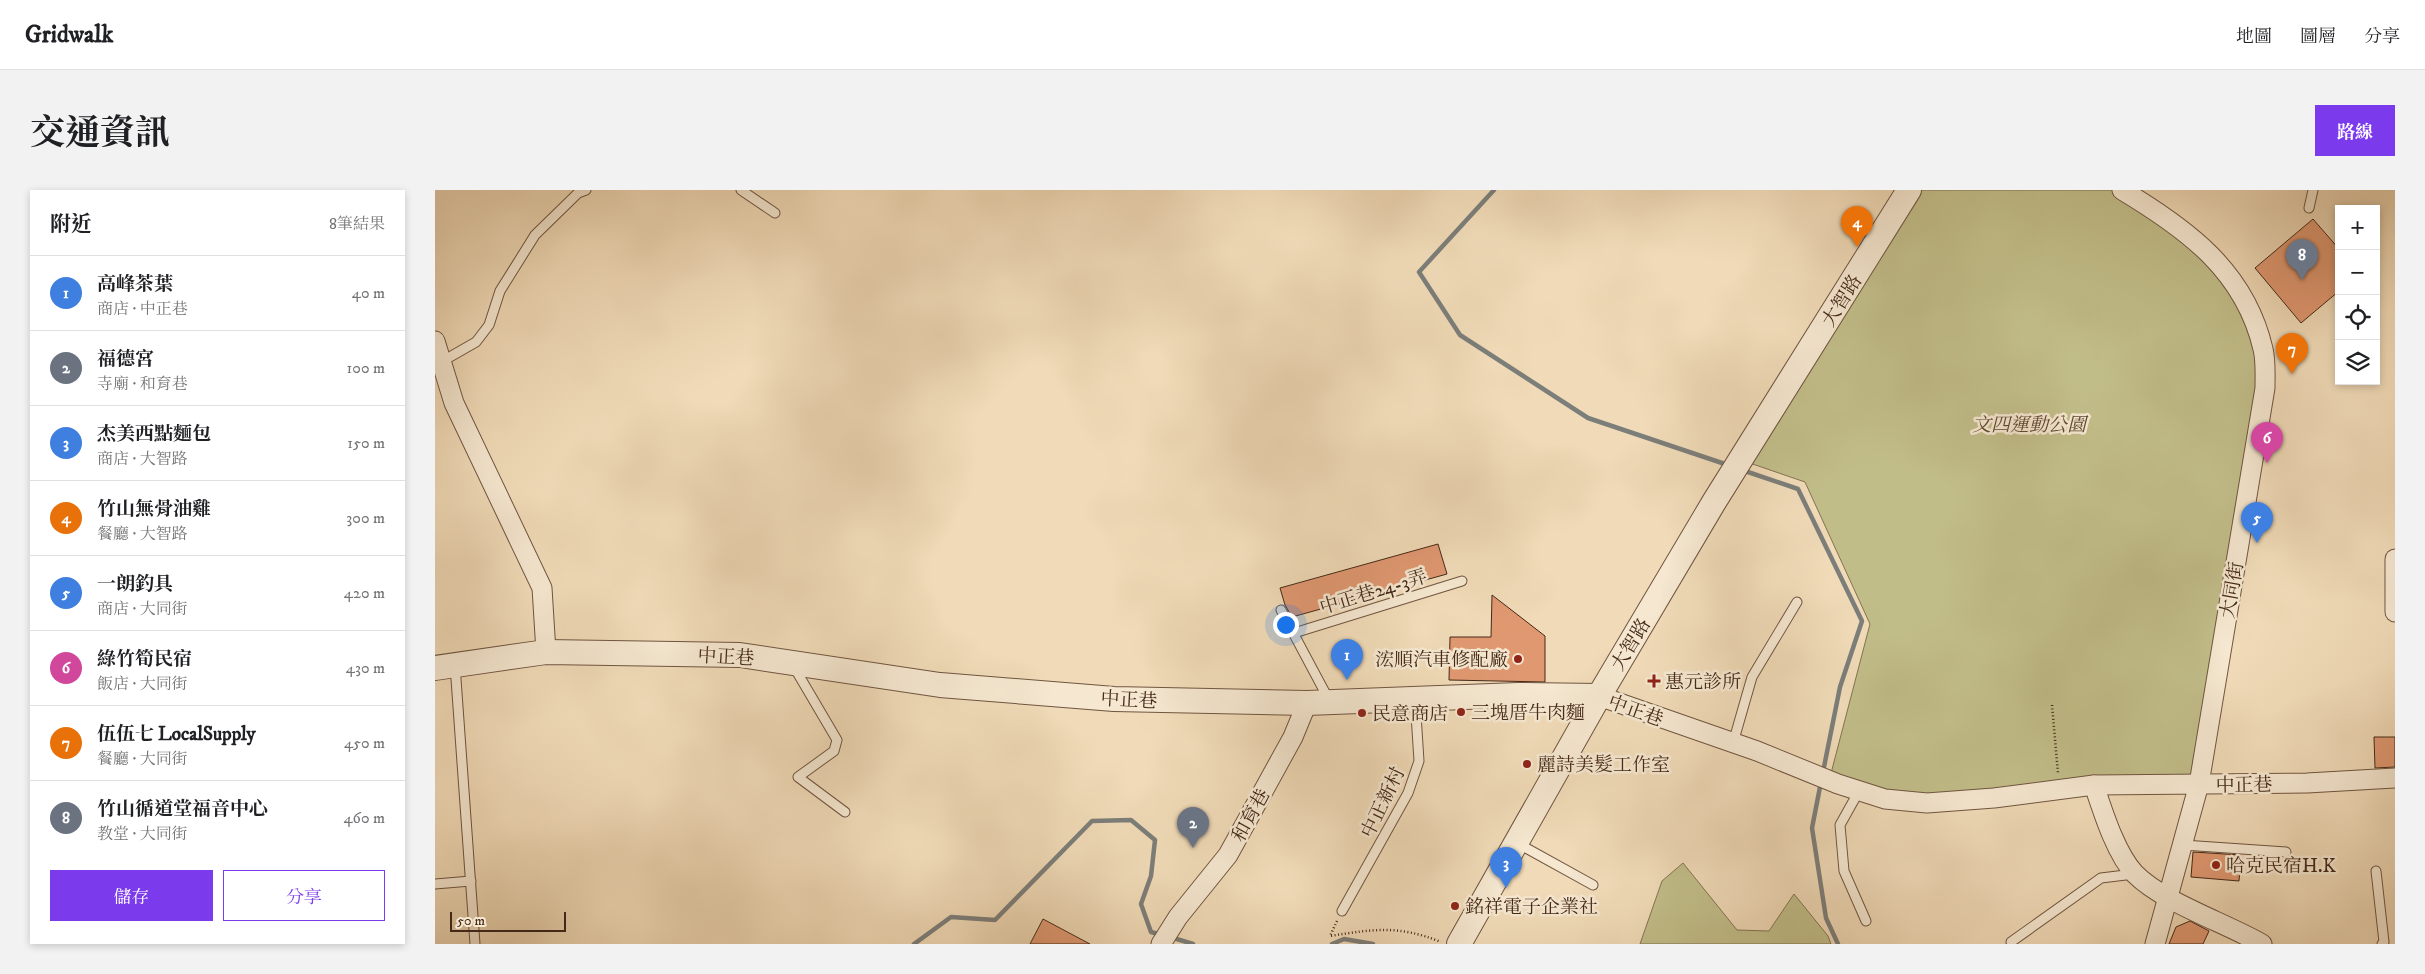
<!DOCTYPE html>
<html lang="zh-TW">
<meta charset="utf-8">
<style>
body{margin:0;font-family:"IM FELL DW Pica","Noto Serif TC",serif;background:#f2f2f2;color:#202124}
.controls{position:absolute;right:15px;top:15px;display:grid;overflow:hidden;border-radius:0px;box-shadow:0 2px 8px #0003}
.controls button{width:45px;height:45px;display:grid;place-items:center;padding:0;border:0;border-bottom:1px solid #e0e0e0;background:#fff;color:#202124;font:25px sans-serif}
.scale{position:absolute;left:15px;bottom:12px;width:116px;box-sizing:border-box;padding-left:5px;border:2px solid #452918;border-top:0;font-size:14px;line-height:18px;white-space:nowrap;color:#452918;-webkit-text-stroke:4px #f5e7d0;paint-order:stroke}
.you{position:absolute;left:850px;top:434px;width:18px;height:18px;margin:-12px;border:4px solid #fff;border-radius:50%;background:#1a73e8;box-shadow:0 0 0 8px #1a73e833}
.badge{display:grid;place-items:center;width:32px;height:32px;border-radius:50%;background:#7c3aed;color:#fff;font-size:16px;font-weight:700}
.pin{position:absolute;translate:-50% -41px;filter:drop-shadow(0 1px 2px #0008)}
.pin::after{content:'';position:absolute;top:26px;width:18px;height:15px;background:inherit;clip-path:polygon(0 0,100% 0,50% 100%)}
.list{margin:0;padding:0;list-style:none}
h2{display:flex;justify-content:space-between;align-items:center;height:65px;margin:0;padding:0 20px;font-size:21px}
h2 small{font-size:16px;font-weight:400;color:#757577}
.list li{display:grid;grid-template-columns:32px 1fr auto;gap:15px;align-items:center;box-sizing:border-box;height:75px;padding:0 20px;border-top:1px solid #e0e0e0}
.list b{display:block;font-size:19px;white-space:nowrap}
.list p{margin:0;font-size:16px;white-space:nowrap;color:#757577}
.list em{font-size:16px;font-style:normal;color:#757577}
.actions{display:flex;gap:10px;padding:15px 20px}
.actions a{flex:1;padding:11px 0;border:1px solid #7c3aed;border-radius:0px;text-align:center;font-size:18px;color:#7c3aed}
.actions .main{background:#7c3aed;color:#fff}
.icon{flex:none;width:28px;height:28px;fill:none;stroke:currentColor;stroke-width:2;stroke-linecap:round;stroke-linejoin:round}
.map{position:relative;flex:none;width:1960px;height:754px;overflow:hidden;border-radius:0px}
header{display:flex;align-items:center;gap:30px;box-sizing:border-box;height:70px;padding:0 25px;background:#fff;border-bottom:1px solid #e0e0e0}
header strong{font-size:24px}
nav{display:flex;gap:28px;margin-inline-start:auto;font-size:18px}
.intro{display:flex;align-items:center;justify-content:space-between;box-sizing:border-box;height:120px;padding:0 30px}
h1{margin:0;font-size:35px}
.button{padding:12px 22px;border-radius:0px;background:#7c3aed;color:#fff;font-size:18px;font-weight:700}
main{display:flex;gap:30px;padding:0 30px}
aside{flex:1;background:#fff;border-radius:0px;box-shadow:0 2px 8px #0003}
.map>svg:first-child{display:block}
</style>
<header>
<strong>Gridwalk</strong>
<nav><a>地圖</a><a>圖層</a><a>分享</a></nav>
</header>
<div class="intro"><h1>交通資訊</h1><a class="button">路線</a></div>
<main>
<aside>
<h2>附近<small>8筆結果</small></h2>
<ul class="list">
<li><span class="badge" style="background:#3f7fe0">1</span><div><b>高峰茶葉</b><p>商店 · 中正巷</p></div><em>40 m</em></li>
<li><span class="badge" style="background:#6b7280">2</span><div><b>福德宮</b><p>寺廟 · 和育巷</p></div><em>100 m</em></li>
<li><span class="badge" style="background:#3f7fe0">3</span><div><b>杰美西點麵包</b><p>商店 · 大智路</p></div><em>150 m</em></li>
<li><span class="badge" style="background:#e8710a">4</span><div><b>竹山無骨油雞</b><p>餐廳 · 大智路</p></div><em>300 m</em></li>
<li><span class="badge" style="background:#3f7fe0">5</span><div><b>一朗釣具</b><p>商店 · 大同街</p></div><em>420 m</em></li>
<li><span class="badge" style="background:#d1479c">6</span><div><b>綠竹筍民宿</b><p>飯店 · 大同街</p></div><em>430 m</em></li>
<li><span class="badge" style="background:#e8710a">7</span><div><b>伍伍七 LocalSupply</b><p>餐廳 · 大同街</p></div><em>450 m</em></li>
<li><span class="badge" style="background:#6b7280">8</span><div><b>竹山循道堂福音中心</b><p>教堂 · 大同街</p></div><em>460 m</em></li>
</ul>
<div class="actions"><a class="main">儲存</a><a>分享</a></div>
</aside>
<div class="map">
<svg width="1960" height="754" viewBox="0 0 1960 754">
<rect width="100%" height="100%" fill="#f0dab7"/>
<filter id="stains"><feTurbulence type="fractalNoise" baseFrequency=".004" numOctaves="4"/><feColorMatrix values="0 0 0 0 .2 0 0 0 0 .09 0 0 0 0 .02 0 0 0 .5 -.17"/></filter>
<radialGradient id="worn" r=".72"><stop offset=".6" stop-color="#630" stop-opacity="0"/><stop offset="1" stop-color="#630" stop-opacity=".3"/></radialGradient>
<g fill="#c1bd89" stroke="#837350">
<path d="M 1472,0 L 1683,0 L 1762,51 L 1817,126 L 1830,198 L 1760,589 L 1492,613 L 1394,591 L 1435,434 L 1370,292 L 1306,270 Z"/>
<path d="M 1248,673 L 1302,740 L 1334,741 L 1359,704 L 1393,746 L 1396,754 L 1205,754 L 1227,691 Z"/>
</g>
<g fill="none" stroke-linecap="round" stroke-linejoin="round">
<g stroke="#7c7e7a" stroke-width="4.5">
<path d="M 1059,0 L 984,82 L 1025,145 L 1153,228 L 1293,275"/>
<path d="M 1307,280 L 1363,299 L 1427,431 L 1405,497 L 1388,582"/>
<path d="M 1386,592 L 1377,638 L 1391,728 L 1403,754"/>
<path d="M 735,747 L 758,754"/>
<path d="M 479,754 L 516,727 L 560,730 L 657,631 L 696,630 L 720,650 L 716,686 L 706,714 L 716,742 L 727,745"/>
<path d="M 897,754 L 909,749 L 938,754"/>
</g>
</g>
<g fill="#e09871" stroke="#452918">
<path d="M 1878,29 L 1904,59 L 1904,101 L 1866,133 L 1820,78 Z"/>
<path d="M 1003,354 L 1012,384 L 857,427 L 850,415 L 845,398 Z"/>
<path d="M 1057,405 L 1110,446 L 1110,492 L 1014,490 L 1015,447 L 1056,447 Z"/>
<path d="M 1939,547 L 1960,547 L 1960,577 L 1940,578 Z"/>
<path d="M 1758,662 L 1806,665 L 1804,691 L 1756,687 Z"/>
<path d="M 608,729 L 655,754 L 595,754 Z"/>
<path d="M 1755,731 L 1774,741 L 1768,754 L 1734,754 L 1741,737 Z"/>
</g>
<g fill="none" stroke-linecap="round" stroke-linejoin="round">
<g stroke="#705540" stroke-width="11">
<g id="service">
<path d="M 306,0 L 340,23"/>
<path d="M 1874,18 L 1878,0"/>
<path d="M 6,172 L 41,152 L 54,135 L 65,101 L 100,45 L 143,3 L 151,0"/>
<path d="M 846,420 L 894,510"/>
<path d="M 859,443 L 1027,391"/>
<path d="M 20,475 L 40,754"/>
<path d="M 359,477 L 402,550 L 399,561 L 363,587 L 410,622"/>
<path d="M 1298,553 L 1317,487 L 1362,412"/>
<path d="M 1424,601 L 1405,635 L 1409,681 L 1431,731"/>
<path d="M 1082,653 L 1158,695"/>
<path d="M 1748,655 L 1851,662"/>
<path d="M 1941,681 L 1949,752 L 1947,754"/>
<path d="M 0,694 L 36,691"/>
<path d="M 907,721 L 973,603 L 984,571 L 980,509"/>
<path d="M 1576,752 L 1666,688 L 1699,684"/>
</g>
</g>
<g stroke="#705540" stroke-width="21">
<g id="minor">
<path d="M 1687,0 C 1752,39 1810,81 1828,159 C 1831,171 1830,185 1830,198 L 1764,594 L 1720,754"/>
<path d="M 0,151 L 19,213 L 107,398 L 111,462"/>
<path d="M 1960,369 L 1960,422"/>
<path d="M 1164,506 L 1322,561 L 1403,594 L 1450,609 L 1492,613 L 1559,608 L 1659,595 L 1872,593 L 1960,588"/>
<path d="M 1659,595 C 1668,622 1681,664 1700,684 C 1729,713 1791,733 1827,754"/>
<path d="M 726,754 L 743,727 L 793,665 L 858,547 L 872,513"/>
</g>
</g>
<g stroke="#705540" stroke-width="26">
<g id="tertiary">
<path d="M 0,478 L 111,462 L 305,465 L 505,495 L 679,509 L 872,513 L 1083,505 L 1164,506"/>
<path d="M 1024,754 L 1164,506 L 1279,312 L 1474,0"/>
</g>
</g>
<g stroke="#452918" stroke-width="2.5" stroke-dasharray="1 2.5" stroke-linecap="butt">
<path d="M 1617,515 L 1623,583"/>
<path d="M 902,731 L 895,746 C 939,739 964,735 1006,752"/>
</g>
<use href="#service" stroke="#f5e7d0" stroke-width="9"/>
<use href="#minor" stroke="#f5e7d0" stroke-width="19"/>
<use href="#tertiary" stroke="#f5e7d0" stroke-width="24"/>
</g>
<g fill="#8f2418" stroke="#f5e7d0" stroke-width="2">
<circle cx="1083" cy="469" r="5"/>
<path d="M1216.5 483.5h5v5h5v5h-5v5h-5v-5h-5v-5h5z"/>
<circle cx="1026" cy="522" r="5"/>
<circle cx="927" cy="523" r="5"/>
<circle cx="1092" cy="574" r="5"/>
<circle cx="1781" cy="675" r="5"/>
<circle cx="1020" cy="716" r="5"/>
</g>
<g text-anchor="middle" stroke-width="5" stroke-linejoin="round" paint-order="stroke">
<g font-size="19" fill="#452918" stroke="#f5e7d0">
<text transform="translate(1406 110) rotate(-58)" y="7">大智路</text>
<text transform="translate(1796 400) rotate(-80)" y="7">大同街</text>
<text transform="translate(938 401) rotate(-17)" y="7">中正巷24-3弄</text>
<text transform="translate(1195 454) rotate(-59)" y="7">大智路</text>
<text transform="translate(291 466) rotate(3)" y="7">中正巷</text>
<text transform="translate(694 509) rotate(3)" y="7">中正巷</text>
<text transform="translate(1201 520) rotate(20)" y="7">中正巷</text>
<text transform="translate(1809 594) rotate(-1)" y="7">中正巷</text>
<text transform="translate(947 612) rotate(-64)" y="7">中正新村</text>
<text transform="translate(815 625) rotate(-61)" y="7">和育巷</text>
</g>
<g font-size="19" font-style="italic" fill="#5e472f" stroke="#f5e7d0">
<text x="1594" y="241">文四運動公園</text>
</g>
<g font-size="19" fill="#452918" stroke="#f5e7d0" text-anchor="start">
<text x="1073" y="476" text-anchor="end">浤順汽車修配廠</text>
<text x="1230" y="498">惠元診所</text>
<text x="1036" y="529">三塊厝牛肉麵</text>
<text x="937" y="530">民意商店</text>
<text x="1102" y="581">麗詩美髮工作室</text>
<text x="1791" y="682">哈克民宿H.K</text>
<text x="1030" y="723">銘祥電子企業社</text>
</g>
</g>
<rect width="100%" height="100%" filter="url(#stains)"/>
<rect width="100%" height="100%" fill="url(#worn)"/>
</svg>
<div class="controls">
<button>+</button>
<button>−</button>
<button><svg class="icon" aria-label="locate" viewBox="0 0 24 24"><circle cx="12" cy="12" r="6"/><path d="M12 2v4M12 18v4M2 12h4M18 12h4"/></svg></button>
<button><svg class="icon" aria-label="layers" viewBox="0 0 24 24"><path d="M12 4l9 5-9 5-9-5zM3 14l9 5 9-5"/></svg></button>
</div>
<div class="scale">50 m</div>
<div class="you"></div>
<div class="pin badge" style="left:912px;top:490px;background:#3f7fe0">1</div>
<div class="pin badge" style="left:758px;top:658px;background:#6b7280">2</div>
<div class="pin badge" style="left:1071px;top:698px;background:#3f7fe0">3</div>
<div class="pin badge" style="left:1422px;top:57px;background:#e8710a">4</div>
<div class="pin badge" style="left:1822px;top:353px;background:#3f7fe0">5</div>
<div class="pin badge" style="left:1832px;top:273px;background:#d1479c">6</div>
<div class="pin badge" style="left:1857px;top:184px;background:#e8710a">7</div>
<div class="pin badge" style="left:1867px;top:90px;background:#6b7280">8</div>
</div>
</main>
